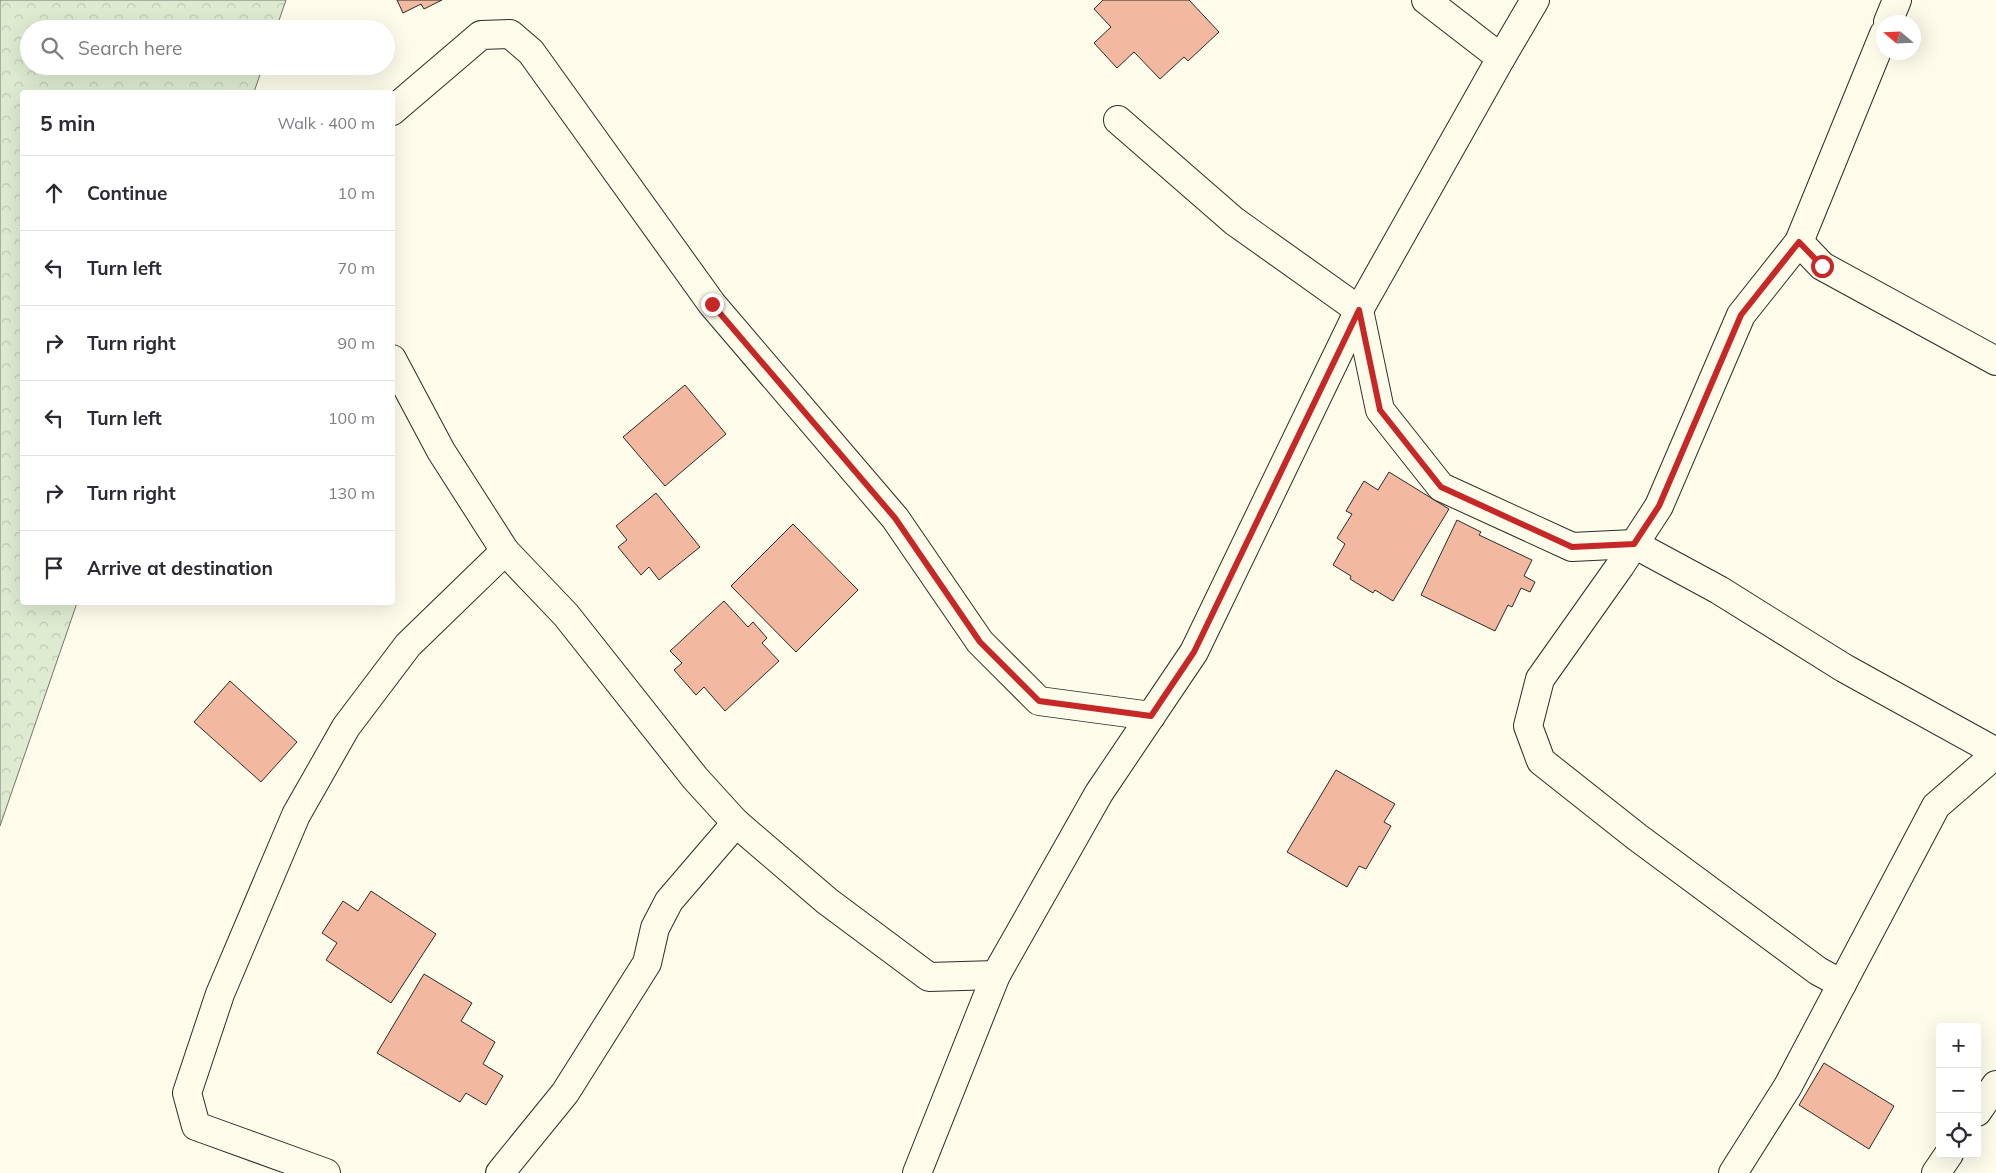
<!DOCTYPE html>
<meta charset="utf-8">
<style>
body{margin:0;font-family:Mulish,sans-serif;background:#f2f2f3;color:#2b2b33}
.controls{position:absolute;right:15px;bottom:15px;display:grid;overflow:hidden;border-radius:5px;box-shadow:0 5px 20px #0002}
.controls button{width:45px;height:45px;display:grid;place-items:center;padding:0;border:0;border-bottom:1px solid #e1e1e2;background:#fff;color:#2b2b33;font:25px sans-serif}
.compass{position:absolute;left:1876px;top:15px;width:45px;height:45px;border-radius:50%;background:#fff;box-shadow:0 5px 20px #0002;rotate:289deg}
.stop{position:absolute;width:15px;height:15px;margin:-11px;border:4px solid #c62828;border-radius:50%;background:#fff}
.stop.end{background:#c62828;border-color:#fff;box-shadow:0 1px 5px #0008}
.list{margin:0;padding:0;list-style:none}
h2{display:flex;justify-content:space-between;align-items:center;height:65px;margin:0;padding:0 20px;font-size:21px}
h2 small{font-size:16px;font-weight:400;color:#7c7c81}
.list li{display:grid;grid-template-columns:32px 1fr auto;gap:15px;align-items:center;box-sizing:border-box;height:75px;padding:0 20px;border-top:1px solid #e1e1e2}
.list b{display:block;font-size:19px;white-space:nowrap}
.list em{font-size:16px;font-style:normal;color:#7c7c81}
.icon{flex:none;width:28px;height:28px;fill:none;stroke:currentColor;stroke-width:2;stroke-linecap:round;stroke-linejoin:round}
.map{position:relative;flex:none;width:1996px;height:1173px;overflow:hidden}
.search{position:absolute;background:#fff;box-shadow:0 5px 20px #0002;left:20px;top:20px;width:375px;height:55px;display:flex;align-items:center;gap:12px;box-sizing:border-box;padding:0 18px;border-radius:28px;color:#7c7c81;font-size:19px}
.panel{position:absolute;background:#fff;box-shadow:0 5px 20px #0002;left:20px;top:90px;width:375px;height:515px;border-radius:5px}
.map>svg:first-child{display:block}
</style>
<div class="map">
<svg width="1996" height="1173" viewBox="0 0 1996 1173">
<defs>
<pattern id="park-crowns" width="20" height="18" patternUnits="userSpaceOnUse" patternTransform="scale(1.25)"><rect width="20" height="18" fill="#deebd1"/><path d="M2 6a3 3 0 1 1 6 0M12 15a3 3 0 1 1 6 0" fill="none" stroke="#bfcab4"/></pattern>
</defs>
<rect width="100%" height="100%" fill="#fdfbea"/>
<path fill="url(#park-crowns)" stroke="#74746e" d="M 0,0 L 286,0 L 276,29 L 29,29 L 29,66 L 263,66 L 254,92 L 22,92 L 22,602 L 77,603 L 0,826 Z"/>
<g fill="#f2b8a0" stroke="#2b2b2b">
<path d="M 397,0 L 442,0 L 424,9 L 421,4 L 403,13 Z"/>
<path d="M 1103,0 L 1189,0 L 1219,32 L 1188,61 L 1184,57 L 1160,79 L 1134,52 L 1117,68 L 1094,43 L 1111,27 L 1094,9 Z"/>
<path d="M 685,385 L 726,434 L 665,486 L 623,437 Z"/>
<path d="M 1389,472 L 1449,509 L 1393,601 L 1375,590 L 1373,593 L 1350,579 L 1351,576 L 1333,565 L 1345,544 L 1337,538 L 1352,514 L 1346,511 L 1364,481 L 1378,490 Z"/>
<path d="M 656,493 L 700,547 L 659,580 L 649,567 L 641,575 L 618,547 L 627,540 L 616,526 Z"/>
<path d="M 1457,520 L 1481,532 L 1479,535 L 1532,560 L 1524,576 L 1535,582 L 1530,592 L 1521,588 L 1512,607 L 1508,605 L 1495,631 L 1421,595 Z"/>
<path d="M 793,524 L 858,590 L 796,652 L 731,586 Z"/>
<path d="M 724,601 L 748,627 L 753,622 L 767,638 L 762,643 L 779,661 L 725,711 L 704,687 L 696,695 L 674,670 L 682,663 L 670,651 Z"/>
<path d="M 230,681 L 297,742 L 261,782 L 194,722 Z"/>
<path d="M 1336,770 L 1395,804 L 1384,822 L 1391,826 L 1366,869 L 1359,866 L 1347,887 L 1287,852 Z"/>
<path d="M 371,891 L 436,934 L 391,1003 L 326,960 L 337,943 L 322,933 L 343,901 L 358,911 Z"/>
<path d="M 424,974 L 472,1003 L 461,1021 L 495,1042 L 483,1064 L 503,1076 L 486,1105 L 466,1093 L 460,1102 L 377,1053 Z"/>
<path d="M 1824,1063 L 1894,1106 L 1869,1149 L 1799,1105 Z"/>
</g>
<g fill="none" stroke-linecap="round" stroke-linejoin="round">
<g stroke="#2b2b2b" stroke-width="30">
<g id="minor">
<path d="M 1426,0 L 1501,58"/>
<path d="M 1888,22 L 1897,0"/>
<path d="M 392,111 L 481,35 L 510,34 L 531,52 L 712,304 L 895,518 L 980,642 L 1039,701 L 1151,716"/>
<path d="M 1118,120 L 1234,221 L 1359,310 L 1380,410 L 1441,487 L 1572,547 L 1634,544 L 1719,590 L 1844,668 L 1996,752"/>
<path d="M 1799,242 L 1822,266 L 1996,361"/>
<path d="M 392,359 L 441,451 L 505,551"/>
<path d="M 1842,984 L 1818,971 L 1637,837 L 1541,761 L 1528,726 L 1540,679 L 1620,566 L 1659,506 L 1741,315 L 1799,242 L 1884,34"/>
<path d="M 1977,1112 L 1996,1085"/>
<path d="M 326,1173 L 196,1126 L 187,1093 L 220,994 L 296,815 L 346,727 L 408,645 L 505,551 L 566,615 L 695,778 L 736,823"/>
<path d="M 500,1173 L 565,1093 L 647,963 L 655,928 L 669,901 L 736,823 L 827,901 L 929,977 L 996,975"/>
<path d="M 917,1173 L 996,975 L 1099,793 L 1194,652 L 1359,310 L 1501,58 L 1535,0"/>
<path d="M 1733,1173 L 1788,1086 L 1936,806 L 1996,754"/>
<path d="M 1936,1173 L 1949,1154"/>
</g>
</g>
<use href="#minor" stroke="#fdfbea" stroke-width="28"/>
</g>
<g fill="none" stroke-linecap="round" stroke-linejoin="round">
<path stroke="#c62828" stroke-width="6" d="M 712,304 L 895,518 L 980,642 L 1039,701 L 1151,716 L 1194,652 L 1359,310 L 1380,410 L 1441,487 L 1572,547 L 1634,544 L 1659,506 L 1741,315 L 1799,242 L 1822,266"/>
</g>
</svg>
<div class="controls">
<button>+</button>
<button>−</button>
<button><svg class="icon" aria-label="locate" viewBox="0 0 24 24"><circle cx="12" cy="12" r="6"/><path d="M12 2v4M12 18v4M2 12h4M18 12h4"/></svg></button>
</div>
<svg class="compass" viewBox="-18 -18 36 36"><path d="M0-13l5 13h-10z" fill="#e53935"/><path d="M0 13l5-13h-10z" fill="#7c7c81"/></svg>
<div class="stop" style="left:1822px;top:266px"></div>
<div class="stop end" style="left:712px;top:304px"></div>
<div class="search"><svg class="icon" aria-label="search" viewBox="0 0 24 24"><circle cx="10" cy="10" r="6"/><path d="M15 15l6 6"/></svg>Search here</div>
<section class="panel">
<h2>5 min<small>Walk · 400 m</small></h2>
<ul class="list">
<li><svg class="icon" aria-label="ahead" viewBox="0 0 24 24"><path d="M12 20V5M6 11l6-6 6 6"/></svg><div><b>Continue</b></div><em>10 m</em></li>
<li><svg class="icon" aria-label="left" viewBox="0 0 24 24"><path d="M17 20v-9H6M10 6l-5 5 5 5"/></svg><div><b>Turn left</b></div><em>70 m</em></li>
<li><svg class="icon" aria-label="right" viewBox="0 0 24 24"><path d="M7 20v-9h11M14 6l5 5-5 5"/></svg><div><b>Turn right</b></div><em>90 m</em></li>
<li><svg class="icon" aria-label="left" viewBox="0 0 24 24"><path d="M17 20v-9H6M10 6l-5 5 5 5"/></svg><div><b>Turn left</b></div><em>100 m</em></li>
<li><svg class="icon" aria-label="right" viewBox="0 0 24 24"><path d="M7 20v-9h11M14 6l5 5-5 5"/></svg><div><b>Turn right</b></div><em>130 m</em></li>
<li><svg class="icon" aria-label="arrive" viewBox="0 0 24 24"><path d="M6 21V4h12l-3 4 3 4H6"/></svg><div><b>Arrive at destination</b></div></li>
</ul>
</section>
</div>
